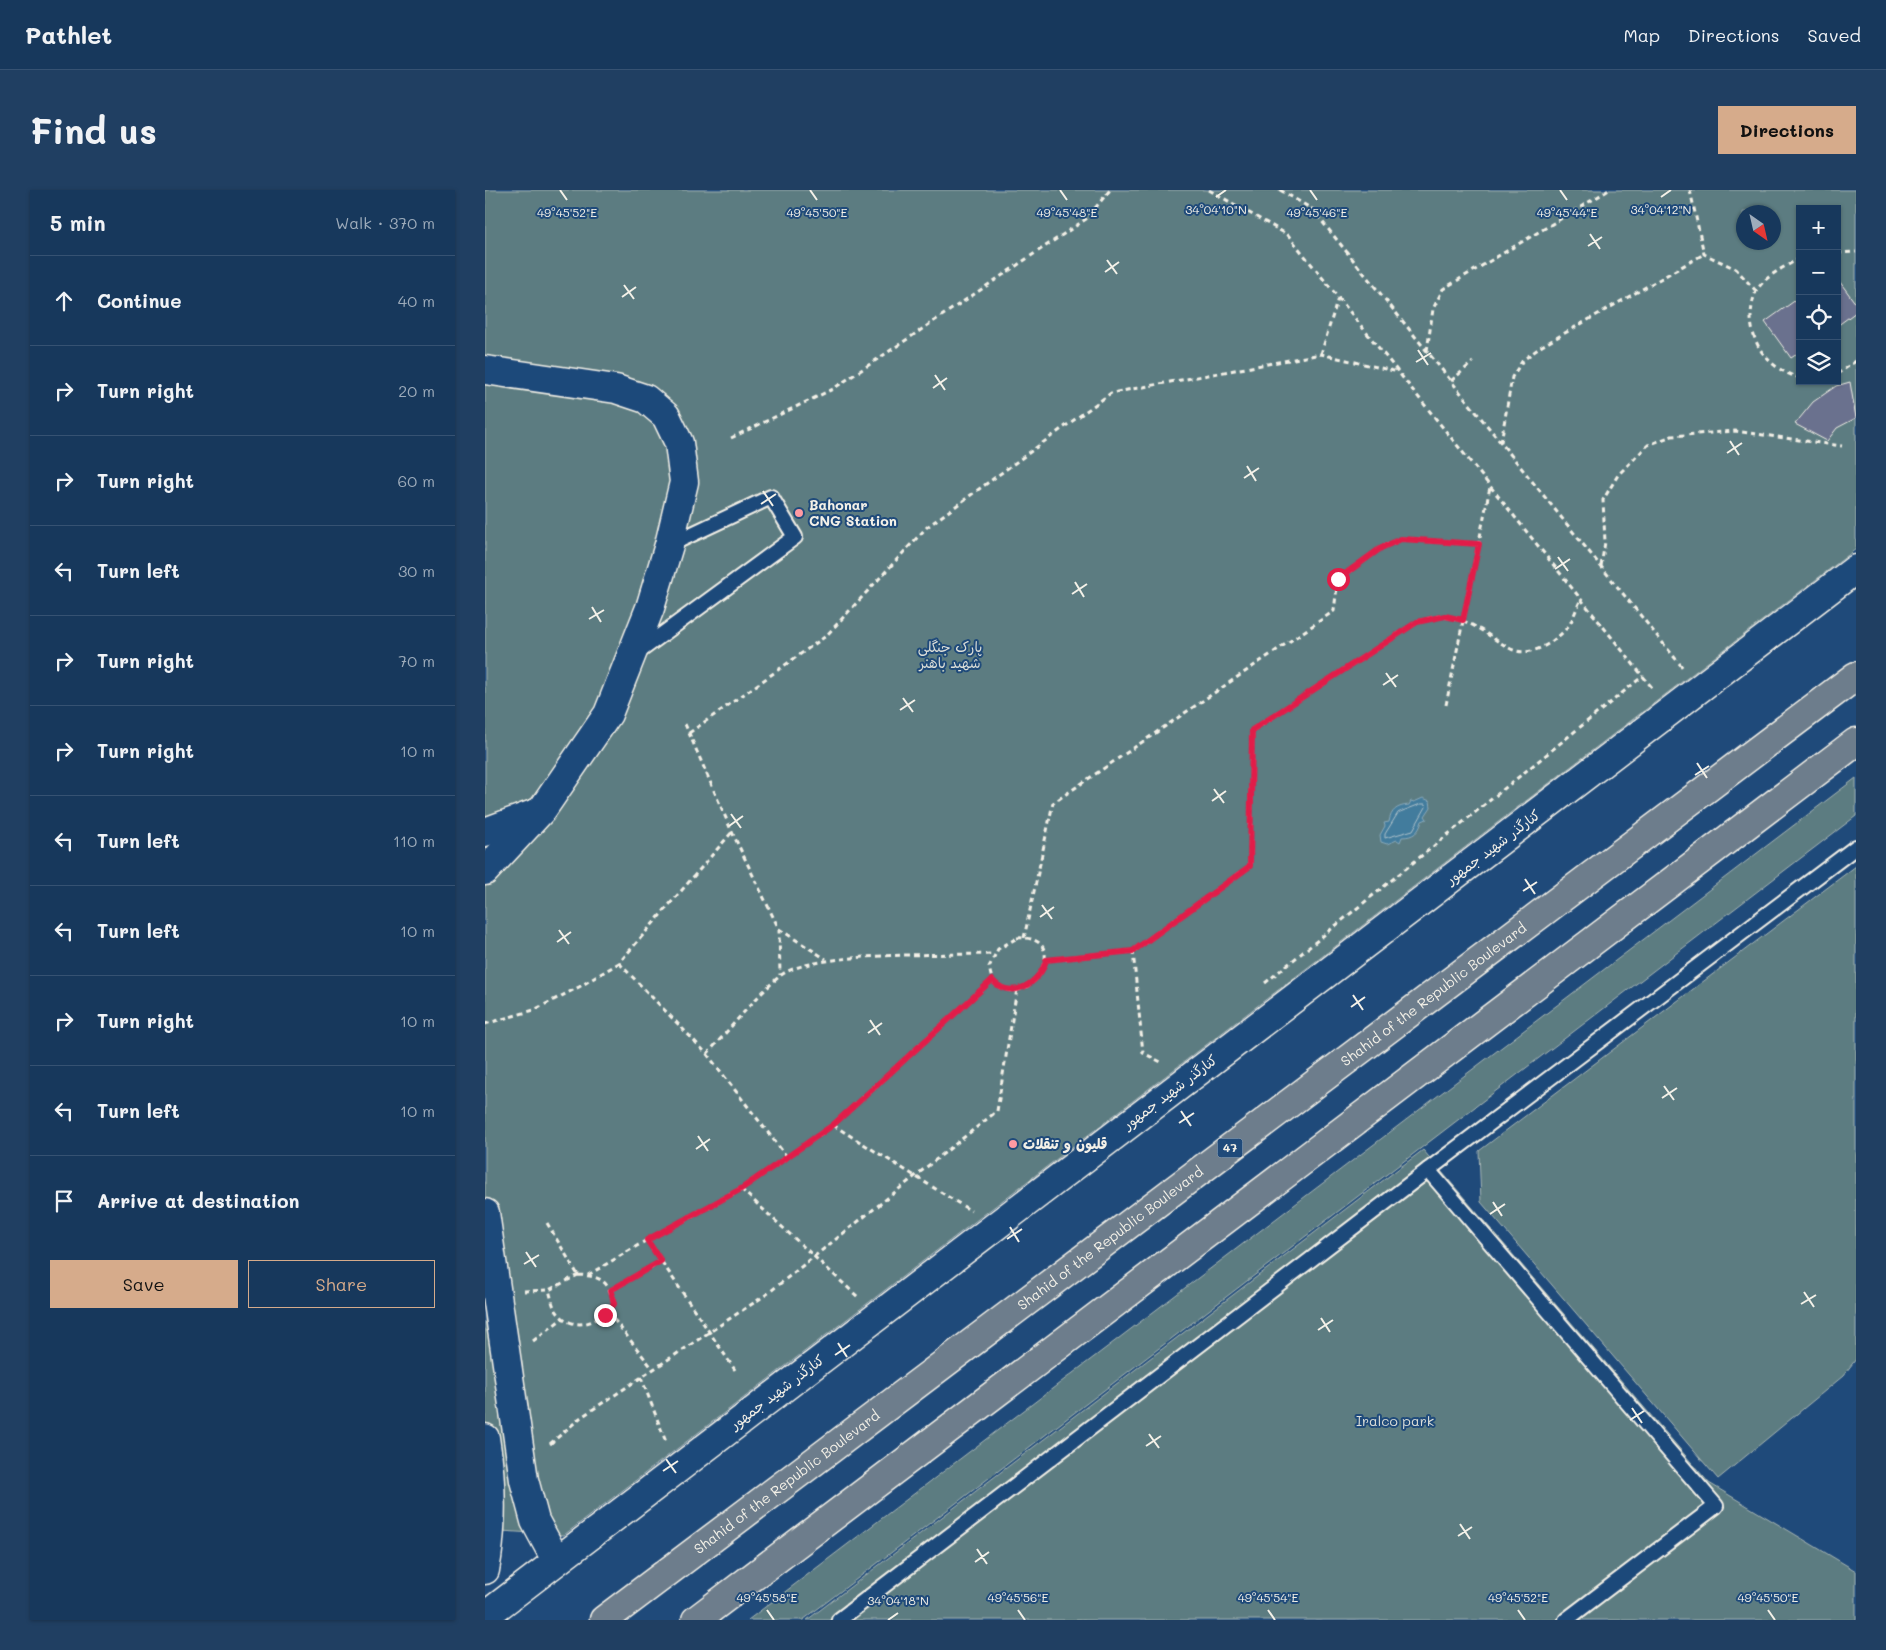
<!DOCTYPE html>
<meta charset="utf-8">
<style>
body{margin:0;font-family:Mali,"Playpen Sans Arabic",sans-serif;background:#203f62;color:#f1f3f6}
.controls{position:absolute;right:15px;top:15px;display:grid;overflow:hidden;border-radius:0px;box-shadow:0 1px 4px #0004}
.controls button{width:45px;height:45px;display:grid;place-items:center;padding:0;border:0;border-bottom:1px solid #365272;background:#17385c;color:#f1f3f6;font:25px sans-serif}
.compass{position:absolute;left:1251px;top:15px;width:45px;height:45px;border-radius:50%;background:#17385c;box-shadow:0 1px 4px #0004;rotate:146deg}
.stop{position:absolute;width:15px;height:15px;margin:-11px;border:4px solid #e11d48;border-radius:50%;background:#fff}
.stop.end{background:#e11d48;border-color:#fff;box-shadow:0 1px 5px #0008}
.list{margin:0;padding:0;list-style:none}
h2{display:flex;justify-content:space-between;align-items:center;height:65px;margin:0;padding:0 20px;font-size:21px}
h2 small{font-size:16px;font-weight:400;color:#9eacbb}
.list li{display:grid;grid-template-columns:32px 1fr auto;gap:15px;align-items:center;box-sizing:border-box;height:90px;padding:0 20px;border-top:1px solid #365272}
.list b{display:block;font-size:19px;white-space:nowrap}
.list em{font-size:16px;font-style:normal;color:#9eacbb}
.actions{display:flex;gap:10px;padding:15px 20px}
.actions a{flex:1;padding:11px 0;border:1px solid #d6ab8b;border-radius:0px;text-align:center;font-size:18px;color:#d6ab8b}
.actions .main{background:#d6ab8b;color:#111}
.icon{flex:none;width:28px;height:28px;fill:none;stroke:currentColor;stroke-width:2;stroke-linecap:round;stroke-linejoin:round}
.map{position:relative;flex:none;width:1371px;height:1430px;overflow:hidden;border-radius:0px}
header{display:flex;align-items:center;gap:30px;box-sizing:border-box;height:70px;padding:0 25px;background:#17385c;border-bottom:1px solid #365272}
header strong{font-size:24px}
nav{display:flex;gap:28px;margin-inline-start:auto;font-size:18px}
.intro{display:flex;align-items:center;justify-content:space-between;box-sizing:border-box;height:120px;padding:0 30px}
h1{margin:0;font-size:35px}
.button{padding:12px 22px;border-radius:0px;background:#d6ab8b;color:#111;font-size:18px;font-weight:700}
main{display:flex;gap:30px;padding:0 30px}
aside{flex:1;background:#17385c;border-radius:0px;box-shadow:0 1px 4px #0004}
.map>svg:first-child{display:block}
</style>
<header>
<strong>Pathlet</strong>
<nav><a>Map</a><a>Directions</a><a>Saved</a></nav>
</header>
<div class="intro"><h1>Find us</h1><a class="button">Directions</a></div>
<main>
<aside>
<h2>5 min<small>Walk · 370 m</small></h2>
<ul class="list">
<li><svg class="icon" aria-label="ahead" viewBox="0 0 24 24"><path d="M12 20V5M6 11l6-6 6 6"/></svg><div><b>Continue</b></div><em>40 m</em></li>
<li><svg class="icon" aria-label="right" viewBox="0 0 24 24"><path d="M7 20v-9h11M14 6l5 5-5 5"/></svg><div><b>Turn right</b></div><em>20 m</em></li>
<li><svg class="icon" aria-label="right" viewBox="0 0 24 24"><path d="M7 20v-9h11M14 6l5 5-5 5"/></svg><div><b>Turn right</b></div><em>60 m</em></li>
<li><svg class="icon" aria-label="left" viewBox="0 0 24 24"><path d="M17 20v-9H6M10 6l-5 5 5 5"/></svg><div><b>Turn left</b></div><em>30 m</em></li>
<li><svg class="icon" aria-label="right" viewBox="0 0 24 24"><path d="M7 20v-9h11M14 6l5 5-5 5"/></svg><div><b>Turn right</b></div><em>70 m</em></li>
<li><svg class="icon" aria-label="right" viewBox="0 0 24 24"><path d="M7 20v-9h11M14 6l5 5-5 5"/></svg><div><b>Turn right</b></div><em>10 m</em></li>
<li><svg class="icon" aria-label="left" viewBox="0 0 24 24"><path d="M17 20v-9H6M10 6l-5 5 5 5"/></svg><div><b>Turn left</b></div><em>110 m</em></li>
<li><svg class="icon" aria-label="left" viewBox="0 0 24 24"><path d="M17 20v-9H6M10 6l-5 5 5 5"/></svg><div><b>Turn left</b></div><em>10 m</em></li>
<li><svg class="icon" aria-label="right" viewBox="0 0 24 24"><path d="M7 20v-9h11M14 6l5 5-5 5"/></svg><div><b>Turn right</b></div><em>10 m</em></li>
<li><svg class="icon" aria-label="left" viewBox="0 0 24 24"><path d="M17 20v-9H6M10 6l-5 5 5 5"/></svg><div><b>Turn left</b></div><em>10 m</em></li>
<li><svg class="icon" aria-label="arrive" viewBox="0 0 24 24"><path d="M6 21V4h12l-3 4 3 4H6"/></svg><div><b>Arrive at destination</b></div></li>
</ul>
<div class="actions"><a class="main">Save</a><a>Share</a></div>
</aside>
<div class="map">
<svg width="1371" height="1430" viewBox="0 0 1371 1430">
<rect width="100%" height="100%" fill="#1f4a7a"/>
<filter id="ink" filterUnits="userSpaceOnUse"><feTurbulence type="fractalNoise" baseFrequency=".02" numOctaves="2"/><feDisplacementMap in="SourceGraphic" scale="10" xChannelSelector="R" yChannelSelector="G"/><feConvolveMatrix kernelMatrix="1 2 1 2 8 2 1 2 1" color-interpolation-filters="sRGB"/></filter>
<g filter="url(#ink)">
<g fill="#5c7c81" stroke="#a8b6b4" fill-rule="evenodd">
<path d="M 0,0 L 1371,0 L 1371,359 L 79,1345 L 0,1340 ZM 1315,19 L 1352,19 L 1352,191 L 1315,191 ZM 1258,22 L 1288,22 L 1288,52 L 1258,52 Z"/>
<path d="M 1371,588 L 1371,626 L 318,1430 L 263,1430 Z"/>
<path d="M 1371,676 L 1371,1169 L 1358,1186 L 1233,1289 L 996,1012 L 994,961 Z"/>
<path d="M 938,960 L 1224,1293 L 1371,1381 L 1371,1430 L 322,1430 Z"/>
</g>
<path fill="#437b9d" stroke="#8aaabb" d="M 938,608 L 945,611 L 946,617 L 940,626 L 942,629 L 937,631 C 934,642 929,647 917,647 L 915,652 L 912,650 L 902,654 L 896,652 L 895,645 L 900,636 L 899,633 L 904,632 C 906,620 912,616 924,615 L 926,611 L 929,612 Z"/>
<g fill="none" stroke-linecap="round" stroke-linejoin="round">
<path stroke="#adc2ca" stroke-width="1" d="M 936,614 L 940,614 L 941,617 L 928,640 L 900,648 L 900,644 L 913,623 Z"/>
</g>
<g fill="#6a718e" stroke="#f4f1e8">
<path d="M 1352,88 L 1371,114 L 1371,122 L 1352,136 Z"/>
<path d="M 1315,107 L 1315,162 L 1306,168 L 1280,132 Z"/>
<path d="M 1365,192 L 1371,228 L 1352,238 L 1342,251 L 1310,234 L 1328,212 L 1351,196 Z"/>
</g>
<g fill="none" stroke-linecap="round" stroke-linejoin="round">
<g stroke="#f4f1e8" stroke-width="18">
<g id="service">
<path d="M 152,463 L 310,347 L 286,307 L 184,355"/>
<path d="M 943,980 L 1371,657"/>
<path d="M 354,1430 L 943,980 L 1231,1316 L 1081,1430"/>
</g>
</g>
<g stroke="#f4f1e8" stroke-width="31">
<g id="minor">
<path d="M 0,180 L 131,199 L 161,209 L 181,226 L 194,253 L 199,292 L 184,355 L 165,418 L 123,524 L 57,620 L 0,681"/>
<path d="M 0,642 L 51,623"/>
<path d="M 0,1023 L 39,1290 L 50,1331 L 71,1370"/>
<path d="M 0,1248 C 7,1291 8,1337 0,1380"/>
</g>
</g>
<g stroke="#f4f1e8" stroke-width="31">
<path id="tertiary" d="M 0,1426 L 1371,379"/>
</g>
<g stroke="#f4f1e8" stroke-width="31">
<g id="trunk">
<path id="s1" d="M 119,1430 L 1371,486"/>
<path d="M 211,1430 L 1371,552"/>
</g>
</g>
<g stroke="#f4f1e8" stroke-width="3" stroke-dasharray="5 4" stroke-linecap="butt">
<path d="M 724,0 L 803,45 L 1169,500"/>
<path d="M 795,0 L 827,19 L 1198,478"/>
<path d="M 1205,0 L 1219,64 L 1251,79 L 1271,101"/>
<path d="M 1352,63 L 1371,62"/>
<path d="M 1315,68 C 1300,77 1281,85 1272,100 C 1268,106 1267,116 1266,123 C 1265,155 1284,179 1315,188"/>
<path d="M 942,161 L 948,119 L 958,99 L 1124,0"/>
<path d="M 836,164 L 853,108"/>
<path d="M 1352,184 L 1371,171"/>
<path d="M 966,191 L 988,172"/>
<path d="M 246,248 L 348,199 L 601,29 L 625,0"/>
<path d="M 1016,252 L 1027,187 L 1038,170 L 1057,156 L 1219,64"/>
<path d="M 1116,376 L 1120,352 L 1118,310 L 1133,285 L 1163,255 L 1187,246 L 1250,241 L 1357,256"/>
<path d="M 961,515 L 1005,297"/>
<path d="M 200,534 L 247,642 L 294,739 L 295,785"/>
<path d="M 204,543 L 341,446 L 442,337 L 626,203 L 836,164 L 913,182"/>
<path d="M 294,739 L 341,769"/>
<path d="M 532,748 C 592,744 543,829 507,790 L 504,777 L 513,759 Z"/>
<path d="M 539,748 L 568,613 L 849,421 L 853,389 L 896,358 L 916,349 L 993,354"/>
<path d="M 648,761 L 658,863 L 678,873"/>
<path d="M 561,770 L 648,761 L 765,676 L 767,540 L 932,432 C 941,430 953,425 962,427 C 990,431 1003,447 1026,459 C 1047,469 1073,450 1085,434 C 1089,426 1092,417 1096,409"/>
<path d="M 134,773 L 222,864 L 302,967"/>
<path d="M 780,793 L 1158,486"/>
<path d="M 0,834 L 49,820 L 94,797 L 134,773 L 247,642"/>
<path d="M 222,864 C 244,840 271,806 295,786 C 324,761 465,765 509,764"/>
<path d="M 348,935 L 486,1021"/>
<path d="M 256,999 L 373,1107"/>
<path d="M 62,1033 L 93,1085"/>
<path d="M 162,1050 L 250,1180"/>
<path d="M 93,1085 C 116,1086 124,1091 129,1114 C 114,1133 87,1145 70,1119 C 67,1114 66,1106 64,1100 Z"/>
<path d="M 103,1085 L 162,1050 L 256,999 L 348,935 L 507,790"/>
<path d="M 126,1100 L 176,1071"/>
<path d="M 39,1101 L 64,1100"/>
<path d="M 123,1122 L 168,1179"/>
<path d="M 48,1151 L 78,1128"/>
<path d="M 156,1187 L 181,1252"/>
<path d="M 65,1254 L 95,1228 L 282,1104 L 512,921 L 532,799"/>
</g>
<use href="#service" stroke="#1f4a7a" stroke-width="14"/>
<use href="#minor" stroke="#1f4a7a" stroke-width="28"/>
<use href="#tertiary" stroke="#1f4a7a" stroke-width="28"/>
<use href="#trunk" stroke="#6d7d8c" stroke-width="28"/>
</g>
</g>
<g fill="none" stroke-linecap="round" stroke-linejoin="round" filter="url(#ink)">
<path stroke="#e11d48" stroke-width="6" d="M 120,1125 L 129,1114 L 126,1100 L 176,1071 L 162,1050 L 256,999 L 348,935 L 507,790 C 526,811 555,794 561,770 L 648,761 L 765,676 L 767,540 L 932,432 L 960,426 L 978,430 L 994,354 L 916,349 L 896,358 L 853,389"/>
</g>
<path fill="none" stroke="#f4f1e8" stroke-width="2" d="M 75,0 L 82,10M 325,0 L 332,10M 575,0 L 582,10M 825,0 L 832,10M 1075,0 L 1082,10M 731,7 L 741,0M 1176,7 L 1186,0M 1105,44 L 1115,59M 1103,56 L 1117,47M 622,70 L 632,84M 620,82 L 634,72M 139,95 L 149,109M 137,107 L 151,97M 933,160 L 943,175M 931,172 L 946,163M 450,185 L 460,200M 448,198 L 462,188M 1245,251 L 1254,265M 1242,263 L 1257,253M 762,276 L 771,291M 759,288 L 774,278M 278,301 L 288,316M 276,314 L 291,304M 1073,367 L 1083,381M 1070,379 L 1085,369M 590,392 L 599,407M 587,404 L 602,394M 107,417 L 116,432M 104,429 L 119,420M 901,483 L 911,497M 898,495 L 913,485M 418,508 L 428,522M 415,520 L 430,510M 1212,573 L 1222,588M 1210,585 L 1224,576M 729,599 L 739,613M 727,611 L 741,601M 246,624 L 256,638M 244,636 L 258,626M 1040,689 L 1050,704M 1038,701 L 1052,692M 557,715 L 567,729M 555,727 L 569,717M 74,740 L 84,754M 72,752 L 86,742M 868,805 L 878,820M 866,817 L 880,807M 385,830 L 395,845M 383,843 L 397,833M 1179,896 L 1189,910M 1177,908 L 1192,898M 696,921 L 706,936M 694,933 L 709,923M 213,946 L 223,961M 211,959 L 225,949M 1008,1012 L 1017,1026M 1005,1024 L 1020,1014M 525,1037 L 534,1052M 522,1049 L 537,1039M 41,1062 L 51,1077M 39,1074 L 54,1065M 1319,1102 L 1329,1117M 1316,1114 L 1331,1105M 836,1128 L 845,1142M 833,1140 L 848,1130M 353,1153 L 362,1167M 350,1165 L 365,1155M 1147,1218 L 1157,1233M 1145,1230 L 1159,1221M 664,1244 L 674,1258M 661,1256 L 676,1246M 181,1269 L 191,1283M 178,1281 L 193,1271M 975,1334 L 985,1349M 973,1346 L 987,1337M 492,1359 L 502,1374M 490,1372 L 504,1362M 282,1420 L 289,1430M 533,1420 L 540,1430M 783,1420 L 790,1430M 1033,1420 L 1040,1430M 1283,1420 L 1290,1430M 403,1430 L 413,1423"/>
<g fill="#ff9aa2" stroke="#1f4a7a" stroke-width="2">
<circle cx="314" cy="323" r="5"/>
<circle cx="528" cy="954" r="5"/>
</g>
<g text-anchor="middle" stroke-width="4" stroke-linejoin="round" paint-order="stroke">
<rect fill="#1f4a7a" stroke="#b4bfc7" stroke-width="1" x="732.5" y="948.5" width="25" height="19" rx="4"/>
<g font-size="12" font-weight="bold" fill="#f4f1e8">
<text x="745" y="962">47</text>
</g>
<g font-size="14" font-weight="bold" fill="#f4f1e8" stroke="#1f4a7a" text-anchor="start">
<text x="324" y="320">Bahonar<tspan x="324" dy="16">CNG Station</tspan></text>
<text x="538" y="959">قلیون و تنقلات</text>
</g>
<g font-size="14" fill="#dddfd9" stroke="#1f4a7a">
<text x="465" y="462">پارک جنگلی<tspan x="465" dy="16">شهید باهنر</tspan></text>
<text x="910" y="1236">Iralco park</text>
</g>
<g font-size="14" fill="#f4f1e8" stroke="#1f4a7a">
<text transform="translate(1008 657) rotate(-37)" y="5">کنارگذر شهید جمهور</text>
<text dy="5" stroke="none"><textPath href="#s1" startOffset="1039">Shahid of the Republic Boulevard</textPath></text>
<text transform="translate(685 902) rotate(-37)" y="5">کنارگذر شهید جمهور</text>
<text dy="5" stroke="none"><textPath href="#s1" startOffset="634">Shahid of the Republic Boulevard</textPath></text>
<text transform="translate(292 1202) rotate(-37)" y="5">کنارگذر شهید جمهور</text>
<text dy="5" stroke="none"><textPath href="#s1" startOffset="229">Shahid of the Republic Boulevard</textPath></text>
</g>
</g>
<g font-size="12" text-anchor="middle" fill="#f4f1e8" stroke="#1f4a7a" stroke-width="4" stroke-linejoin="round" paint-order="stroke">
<text x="731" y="24">34°04'10"N</text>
<text x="1176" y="24">34°04'12"N</text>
<text x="82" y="27">49°45'52"E</text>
<text x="582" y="27">49°45'48"E</text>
<text x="832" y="27">49°45'46"E</text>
<text x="1082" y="27">49°45'44"E</text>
<text x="332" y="27">49°45'50"E</text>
<text x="282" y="1412">49°45'58"E</text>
<text x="533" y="1412">49°45'56"E</text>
<text x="783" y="1412">49°45'54"E</text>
<text x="1033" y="1412">49°45'52"E</text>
<text x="1283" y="1412">49°45'50"E</text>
<text x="413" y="1415">34°04'18"N</text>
</g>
</svg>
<div class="controls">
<button>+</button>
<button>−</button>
<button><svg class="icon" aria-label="locate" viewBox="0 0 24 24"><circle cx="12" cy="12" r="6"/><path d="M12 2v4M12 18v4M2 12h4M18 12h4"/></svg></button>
<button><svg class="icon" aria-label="layers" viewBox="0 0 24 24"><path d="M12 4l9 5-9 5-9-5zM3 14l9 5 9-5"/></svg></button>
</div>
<svg class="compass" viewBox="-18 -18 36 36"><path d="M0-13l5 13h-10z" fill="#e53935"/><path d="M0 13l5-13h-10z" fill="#9eacbb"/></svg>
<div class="stop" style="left:853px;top:389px"></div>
<div class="stop end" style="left:120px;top:1125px"></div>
</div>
</main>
